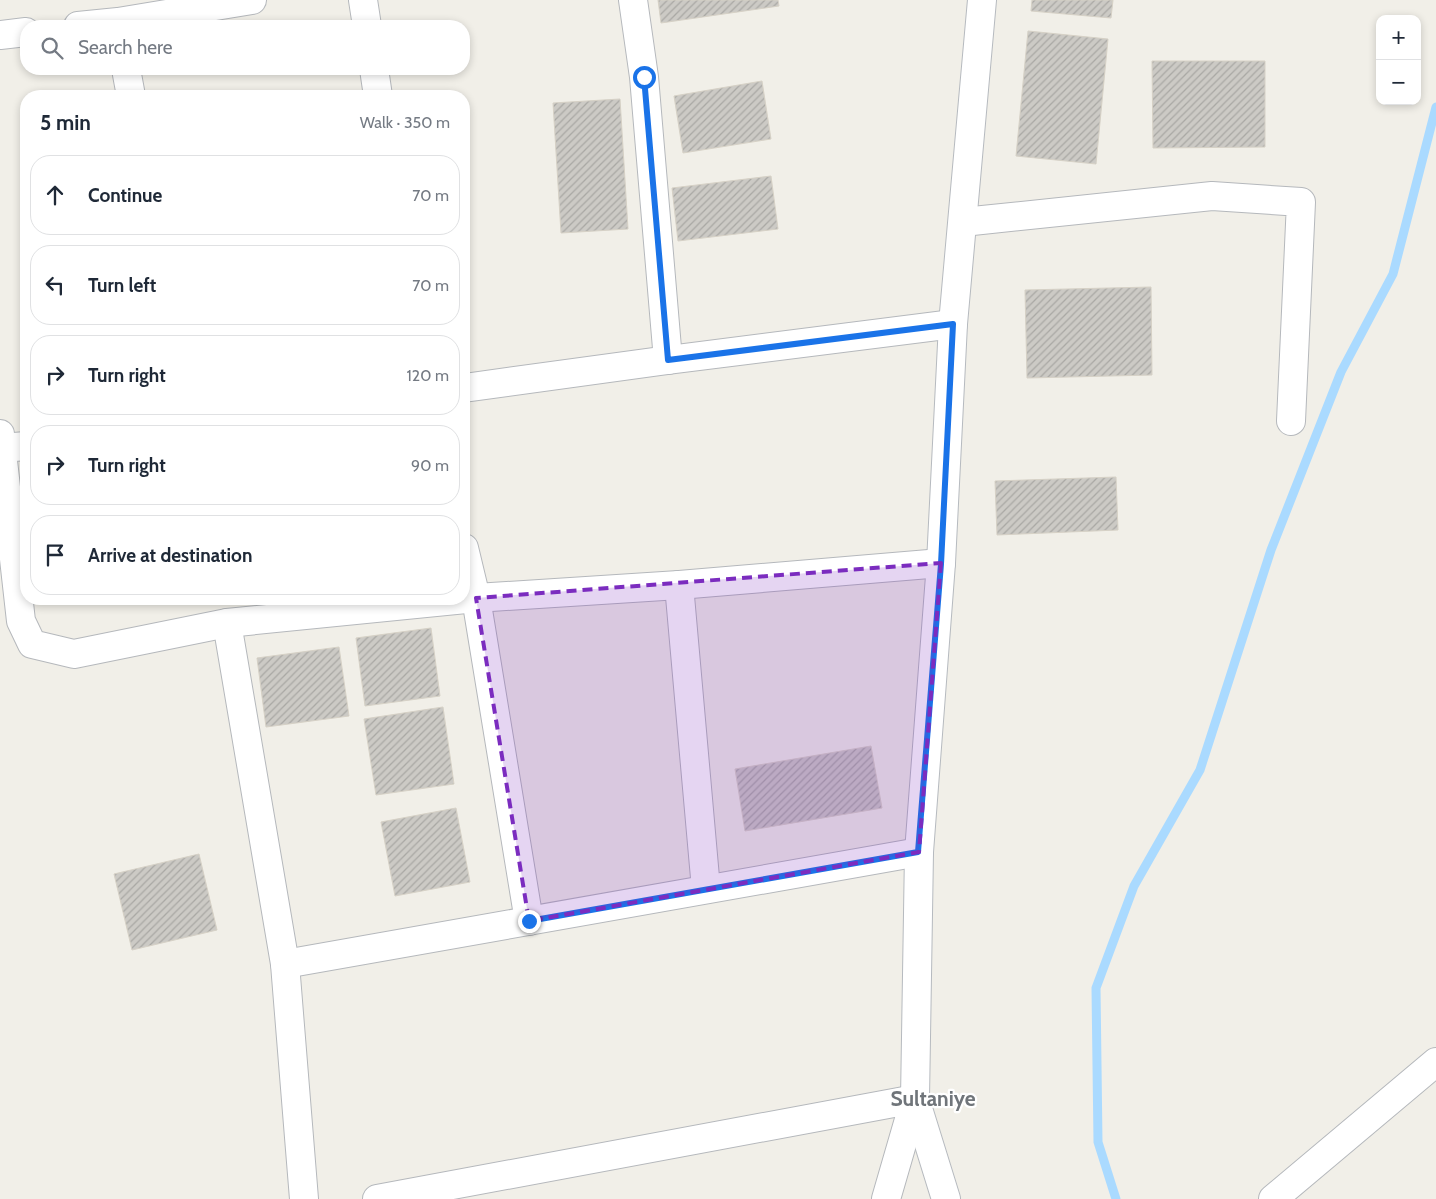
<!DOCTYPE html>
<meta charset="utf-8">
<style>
body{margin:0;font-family:Cabin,sans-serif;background:#f6f6f7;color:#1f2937}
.controls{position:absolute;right:15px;top:15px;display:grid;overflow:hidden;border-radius:10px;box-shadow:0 2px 8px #0003}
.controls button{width:45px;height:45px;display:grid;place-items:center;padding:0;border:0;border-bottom:1px solid #e0e1e3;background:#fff;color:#1f2937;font:25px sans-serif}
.stop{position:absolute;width:15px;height:15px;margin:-11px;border:4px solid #1a73e8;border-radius:50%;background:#fff}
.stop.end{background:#1a73e8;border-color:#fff;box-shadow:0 1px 5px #0008}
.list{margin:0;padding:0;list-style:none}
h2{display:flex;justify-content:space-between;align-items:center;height:65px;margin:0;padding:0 20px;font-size:21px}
h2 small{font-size:16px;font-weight:400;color:#747a83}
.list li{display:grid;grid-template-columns:32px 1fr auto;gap:15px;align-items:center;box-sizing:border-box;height:80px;margin:0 10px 10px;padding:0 10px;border:1px solid #e0e1e3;border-radius:20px}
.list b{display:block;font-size:19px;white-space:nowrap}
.list em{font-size:16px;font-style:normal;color:#747a83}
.icon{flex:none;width:28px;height:28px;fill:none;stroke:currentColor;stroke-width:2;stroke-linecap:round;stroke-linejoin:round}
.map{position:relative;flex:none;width:1436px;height:1199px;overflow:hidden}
.search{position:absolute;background:#fff;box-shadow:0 2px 8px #0003;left:20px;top:20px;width:450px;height:55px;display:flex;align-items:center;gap:12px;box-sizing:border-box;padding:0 18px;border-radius:20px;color:#747a83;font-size:19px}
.panel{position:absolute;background:#fff;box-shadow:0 2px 8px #0003;left:20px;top:90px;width:450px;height:515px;border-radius:20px}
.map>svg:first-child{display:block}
</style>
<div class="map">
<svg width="1436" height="1199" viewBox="0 0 1436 1199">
<defs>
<pattern id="building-hatch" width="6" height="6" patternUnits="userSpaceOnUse" patternTransform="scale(1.25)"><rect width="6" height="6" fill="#cccac5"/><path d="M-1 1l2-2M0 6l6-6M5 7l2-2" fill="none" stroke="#a9a8a4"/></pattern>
</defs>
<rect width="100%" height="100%" fill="#f1efe8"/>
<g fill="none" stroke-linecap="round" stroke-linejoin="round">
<path stroke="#aadaff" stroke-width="9" d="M 1116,1199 L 1098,1142 L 1096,988 L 1134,886 L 1200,770 L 1271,550 L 1341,372 L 1393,274 L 1436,107"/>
</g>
<g fill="url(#building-hatch)" stroke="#d6d1c6">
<path d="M 658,0 L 778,0 L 779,6 L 661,23 Z"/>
<path d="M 1032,0 L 1113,0 L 1111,18 L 1031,11 Z"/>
<path d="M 1028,31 L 1108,39 L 1096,164 L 1016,156 Z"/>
<path d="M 1152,61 L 1265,61 L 1265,147 L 1153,148 Z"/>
<path d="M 762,81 L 771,139 L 683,153 L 674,96 Z"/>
<path d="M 620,99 L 628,229 L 561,233 L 553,103 Z"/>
<path d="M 771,176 L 778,229 L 678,241 L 672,188 Z"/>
<path d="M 1151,287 L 1152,375 L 1027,378 L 1025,290 Z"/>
<path d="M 1116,477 L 1118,530 L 997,535 L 995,481 Z"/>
<path d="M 431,628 L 440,696 L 365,706 L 356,638 Z"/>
<path d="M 339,647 L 349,716 L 266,727 L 257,658 Z"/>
<path d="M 443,707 L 454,784 L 376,795 L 364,719 Z"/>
<path d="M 871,746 L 882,808 L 745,831 L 735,769 Z"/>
<path d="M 456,808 L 470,882 L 395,896 L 381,822 Z"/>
<path d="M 199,854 L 217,930 L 132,950 L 114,874 Z"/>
</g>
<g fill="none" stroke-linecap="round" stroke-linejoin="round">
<g stroke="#b5b8bc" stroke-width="30">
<g id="street">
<path d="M 363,0 L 367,26"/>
<path d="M 633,0 L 644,77 L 668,360"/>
<path d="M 78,26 L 118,22 L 252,0"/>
<path d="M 0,35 L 26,32"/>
<path d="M 126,69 L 131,96"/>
<path d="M 374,69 L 378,96"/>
<path d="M 963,222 L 1212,196 L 1301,202 L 1291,421"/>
<path d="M 464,388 L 668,360 L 953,324"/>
<path d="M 0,434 L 21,621 L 32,644 L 74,654 L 227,623 L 476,598 L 679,585 L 941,563"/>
<path d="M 2,448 L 26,446"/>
<path d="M 464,548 L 476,598 L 529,921"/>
<path d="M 679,585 L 706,889"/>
<path d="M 227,623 L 285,964 L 304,1199"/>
<path d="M 285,964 L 919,852"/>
<path d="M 377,1199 L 915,1099 L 886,1199"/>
<path d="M 1273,1199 L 1436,1062"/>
</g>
</g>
<g stroke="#b6babf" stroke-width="30">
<path id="secondary" d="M 946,1199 L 915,1099 L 919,852 L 941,563 L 953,324 L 982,0"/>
</g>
<use href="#street" stroke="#fff" stroke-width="28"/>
<use href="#secondary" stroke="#fff" stroke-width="28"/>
</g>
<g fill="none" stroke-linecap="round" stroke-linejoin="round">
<path stroke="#1a73e8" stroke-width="6" d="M 529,921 L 918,852 L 941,564 L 953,324 L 668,360 L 644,77"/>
</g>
<path fill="#7b2cbf" fill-opacity="0.2" stroke="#7b2cbf" stroke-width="4" stroke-dasharray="10 6" stroke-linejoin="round" d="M 941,563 L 919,852 L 529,921 L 476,598 Z"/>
<g text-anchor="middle" stroke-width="4.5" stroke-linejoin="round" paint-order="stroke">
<g font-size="21" font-weight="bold" fill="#70757a" stroke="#fff">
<text x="933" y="1106">Sultaniye</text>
</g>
</g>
</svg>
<div class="controls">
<button>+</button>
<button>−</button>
</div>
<div class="stop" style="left:644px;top:77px"></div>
<div class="stop end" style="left:529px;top:921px"></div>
<div class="search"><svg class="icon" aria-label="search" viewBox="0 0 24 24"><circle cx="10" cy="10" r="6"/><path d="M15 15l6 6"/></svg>Search here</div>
<section class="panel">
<h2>5 min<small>Walk · 350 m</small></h2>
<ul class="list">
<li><svg class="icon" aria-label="ahead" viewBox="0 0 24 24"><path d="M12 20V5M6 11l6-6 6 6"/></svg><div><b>Continue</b></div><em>70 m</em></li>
<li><svg class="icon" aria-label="left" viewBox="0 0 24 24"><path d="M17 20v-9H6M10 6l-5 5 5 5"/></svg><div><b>Turn left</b></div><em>70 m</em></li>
<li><svg class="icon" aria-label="right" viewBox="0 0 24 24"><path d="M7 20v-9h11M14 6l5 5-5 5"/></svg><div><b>Turn right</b></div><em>120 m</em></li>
<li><svg class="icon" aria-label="right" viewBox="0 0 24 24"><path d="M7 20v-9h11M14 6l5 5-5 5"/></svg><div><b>Turn right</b></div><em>90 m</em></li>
<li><svg class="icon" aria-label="arrive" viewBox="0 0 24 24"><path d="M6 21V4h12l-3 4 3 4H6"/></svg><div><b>Arrive at destination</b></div></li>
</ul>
</section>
</div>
